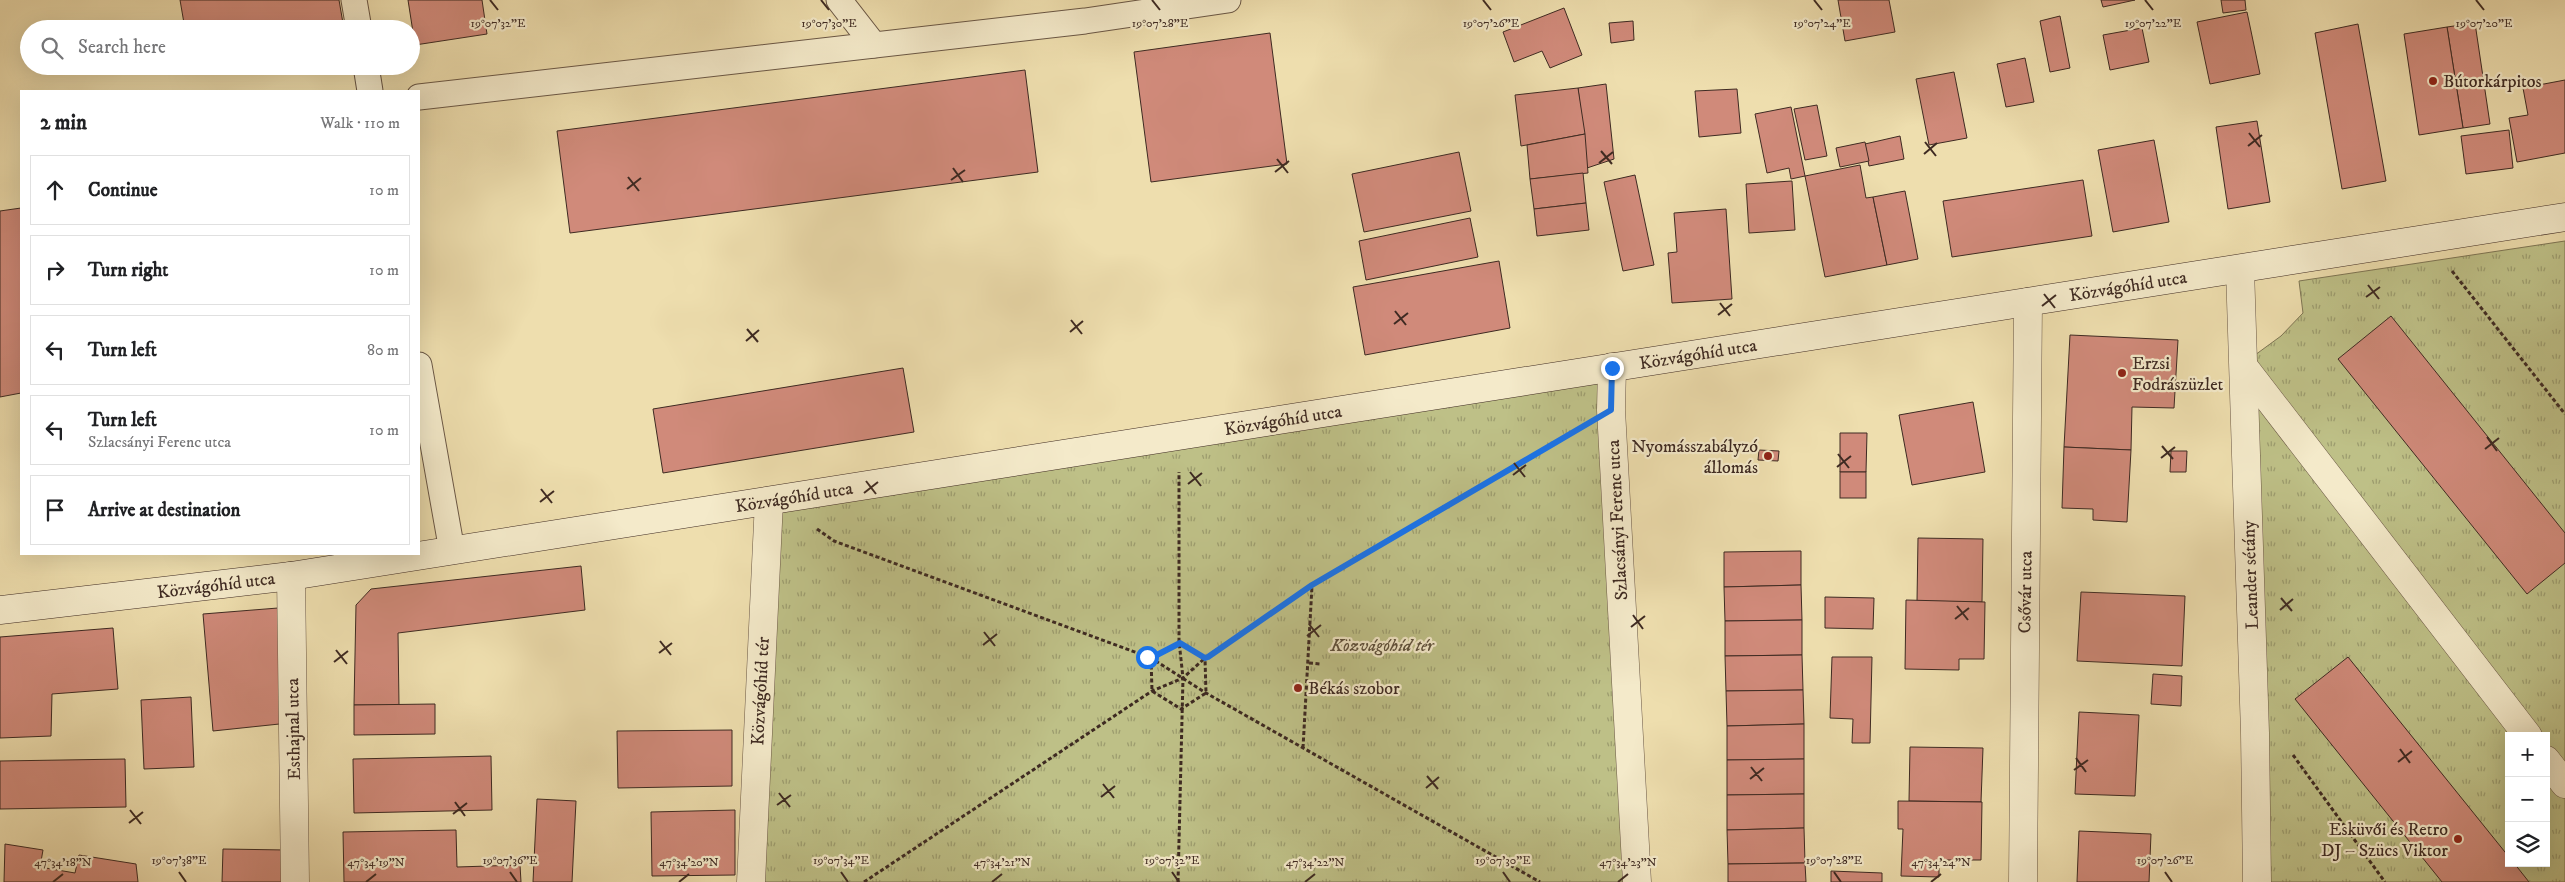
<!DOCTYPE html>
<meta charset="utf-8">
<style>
body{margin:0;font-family:"IM FELL DW Pica",serif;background:#f2f2f2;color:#202124}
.controls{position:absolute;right:15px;bottom:15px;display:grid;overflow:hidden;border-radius:0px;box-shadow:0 5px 20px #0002}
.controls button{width:45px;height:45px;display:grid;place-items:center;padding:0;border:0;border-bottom:1px solid #e0e0e0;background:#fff;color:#202124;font:25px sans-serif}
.stop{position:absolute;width:15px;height:15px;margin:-11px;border:4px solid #1a73e8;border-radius:50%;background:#fff}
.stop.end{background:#1a73e8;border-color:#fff;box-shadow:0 1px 5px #0008}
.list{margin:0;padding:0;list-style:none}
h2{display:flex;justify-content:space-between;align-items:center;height:65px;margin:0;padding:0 20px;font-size:21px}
h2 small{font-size:16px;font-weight:400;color:#757577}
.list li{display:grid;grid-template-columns:32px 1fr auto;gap:15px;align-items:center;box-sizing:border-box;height:70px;margin:0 10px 10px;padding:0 10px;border:1px solid #e0e0e0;border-radius:0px}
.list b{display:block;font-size:19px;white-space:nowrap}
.list p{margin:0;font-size:16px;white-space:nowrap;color:#757577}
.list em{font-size:16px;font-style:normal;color:#757577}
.icon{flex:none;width:28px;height:28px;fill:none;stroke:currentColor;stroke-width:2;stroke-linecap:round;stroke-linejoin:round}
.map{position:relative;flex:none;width:2565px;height:882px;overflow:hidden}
.search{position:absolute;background:#fff;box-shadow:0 5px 20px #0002;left:20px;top:20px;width:400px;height:55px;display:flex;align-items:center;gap:12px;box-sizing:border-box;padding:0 18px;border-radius:28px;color:#757577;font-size:19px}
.panel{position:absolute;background:#fff;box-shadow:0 5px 20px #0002;left:20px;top:90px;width:400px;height:465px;border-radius:0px}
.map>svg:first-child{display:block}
</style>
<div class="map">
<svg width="2565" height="882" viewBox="0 0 2565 882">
<defs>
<pattern id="park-tufts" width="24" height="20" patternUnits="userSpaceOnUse" patternTransform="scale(1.25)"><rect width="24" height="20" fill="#bec087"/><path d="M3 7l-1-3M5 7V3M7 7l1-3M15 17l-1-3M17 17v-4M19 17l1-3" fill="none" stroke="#9c9c6e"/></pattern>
</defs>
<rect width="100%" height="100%" fill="#eedeae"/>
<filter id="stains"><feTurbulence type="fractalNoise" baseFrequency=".004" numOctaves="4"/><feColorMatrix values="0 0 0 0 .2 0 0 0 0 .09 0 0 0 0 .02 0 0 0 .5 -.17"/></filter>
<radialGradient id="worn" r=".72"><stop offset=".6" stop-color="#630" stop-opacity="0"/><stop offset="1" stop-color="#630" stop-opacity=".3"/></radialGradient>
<g fill="url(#park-tufts)" stroke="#7e7554" fill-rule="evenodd">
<path d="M 2565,241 L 2565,882 L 2265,882 L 2255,355 L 2281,336 L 2303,313 L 2299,281 ZM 2509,736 L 2546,736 L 2546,863 L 2509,863 Z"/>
<path d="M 1612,367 L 1637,882 L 751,882 L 769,501 Z"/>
</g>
<g fill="#d08a7a" stroke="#3e2a22">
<path d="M 180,0 L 339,0 L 344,29 L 185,29 Z"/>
<path d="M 408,0 L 482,0 L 487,34 L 415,45 Z"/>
<path d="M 1838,0 L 1889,0 L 1895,32 L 1845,41 Z"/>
<path d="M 2101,0 L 2135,0 L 2103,7 Z"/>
<path d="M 2221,0 L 2245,0 L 2246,10 L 2223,13 Z"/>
<path d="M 1564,8 L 1582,55 L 1550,68 L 1542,51 L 1514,62 L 1503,32 Z"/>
<path d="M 2247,12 L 2260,74 L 2210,84 L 2197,22 Z"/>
<path d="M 2060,16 L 2070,68 L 2050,72 L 2040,21 Z"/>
<path d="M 1633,21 L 1634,40 L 1611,43 L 1609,23 Z"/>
<path d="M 2475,23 L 2490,124 L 2463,128 L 2447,27 Z"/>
<path d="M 2358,24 L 2386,181 L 2342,189 L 2315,33 Z"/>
<path d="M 2447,27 L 2463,128 L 2419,135 L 2404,34 Z"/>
<path d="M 2142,28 L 2149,62 L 2110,70 L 2103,35 Z"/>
<path d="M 1270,33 L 1287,164 L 1151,182 L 1134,52 Z"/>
<path d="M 2025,58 L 2034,102 L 2006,107 L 1997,64 Z"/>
<path d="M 1025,70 L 1038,172 L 570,233 L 557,131 Z"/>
<path d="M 1954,72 L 1967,138 L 1929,145 L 1916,79 Z"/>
<path d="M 2565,80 L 2565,153 L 2517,162 L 2509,118 L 2528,115 L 2523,88 Z"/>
<path d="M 1606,84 L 1614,159 L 1587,168 L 1578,88 Z"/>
<path d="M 1578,88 L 1585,134 L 1521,146 L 1515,95 Z"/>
<path d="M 1737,89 L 1741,133 L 1699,137 L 1695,91 Z"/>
<path d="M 1817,105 L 1827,156 L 1805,160 L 1794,109 Z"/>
<path d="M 1791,107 L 1805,176 L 1791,179 L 1789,168 L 1767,173 L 1755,114 Z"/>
<path d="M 2257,121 L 2270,202 L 2228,209 L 2216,127 Z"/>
<path d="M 2509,130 L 2513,168 L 2466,174 L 2461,136 Z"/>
<path d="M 1585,134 L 1588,173 L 1530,179 L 1527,145 Z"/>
<path d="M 1900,136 L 1904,159 L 1869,166 L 1865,144 Z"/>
<path d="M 2154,140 L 2169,222 L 2113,232 L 2098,150 Z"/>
<path d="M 1865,142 L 1869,161 L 1840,167 L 1836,148 Z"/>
<path d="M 1459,152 L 1471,211 L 1364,232 L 1352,174 Z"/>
<path d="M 1860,165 L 1866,198 L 1873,197 L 1887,265 L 1825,277 L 1805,176 Z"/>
<path d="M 1583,173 L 1586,203 L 1534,209 L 1530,179 Z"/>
<path d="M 1635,175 L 1654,265 L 1623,271 L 1604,182 Z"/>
<path d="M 2083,180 L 2092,236 L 1952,257 L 1943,201 Z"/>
<path d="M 1792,181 L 1795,230 L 1749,233 L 1746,184 Z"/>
<path d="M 1905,191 L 1918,259 L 1887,265 L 1873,197 Z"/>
<path d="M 1586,203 L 1589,230 L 1537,236 L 1534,209 Z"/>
<path d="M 21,208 L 21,393 L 0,397 L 0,211 Z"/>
<path d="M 1726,209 L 1732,299 L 1672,303 L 1668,253 L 1677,252 L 1674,213 Z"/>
<path d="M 1470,218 L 1478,257 L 1366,280 L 1359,241 Z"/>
<path d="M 1499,261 L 1510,328 L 1365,355 L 1353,287 Z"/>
<path d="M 2391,316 L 2565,533 L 2565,563 L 2527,594 L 2338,359 Z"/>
<path d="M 2070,335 L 2178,340 L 2174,408 L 2132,407 L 2131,450 L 2064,447 Z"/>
<path d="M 903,368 L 914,432 L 663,473 L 653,409 Z"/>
<path d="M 1973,402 L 1985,472 L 1912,485 L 1899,415 Z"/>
<path d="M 1840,433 L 1867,433 L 1866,472 L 1840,472 Z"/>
<path d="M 2064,447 L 2131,450 L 2127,522 L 2093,520 L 2093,509 L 2062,508 Z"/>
<path d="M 1759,450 L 1779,451 L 1778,461 L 1758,460 Z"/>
<path d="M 2171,451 L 2187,451 L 2186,472 L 2170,472 Z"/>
<rect x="1840" y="472" width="26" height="26"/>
<path d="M 1918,538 L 1983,539 L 1982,602 L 1917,601 Z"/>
<path d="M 1801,551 L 1801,585 L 1724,587 L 1724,552 Z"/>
<path d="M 581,566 L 585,610 L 398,633 L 399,705 L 354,705 L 356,605 L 371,589 Z"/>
<path d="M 1801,585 L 1802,620 L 1725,621 L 1724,587 Z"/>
<path d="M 2081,592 L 2185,596 L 2182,666 L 2077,661 Z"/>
<path d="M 1825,597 L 1874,598 L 1873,629 L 1825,628 Z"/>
<path d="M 1906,600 L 1985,602 L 1984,659 L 1959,659 L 1959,670 L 1905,669 Z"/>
<path d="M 278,608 L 289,723 L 213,731 L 203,614 Z"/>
<path d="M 1802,620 L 1802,655 L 1725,656 L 1725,621 Z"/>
<path d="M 113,628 L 118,689 L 52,694 L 51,736 L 0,738 L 0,637 Z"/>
<path d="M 1802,655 L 1803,690 L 1726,691 L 1725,656 Z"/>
<path d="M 1832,657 L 1872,657 L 1870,743 L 1852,743 L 1853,719 L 1830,718 Z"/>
<path d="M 2348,657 L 2509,857 L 2509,863 L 2514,863 L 2529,882 L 2442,882 L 2295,699 Z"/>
<path d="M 2153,674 L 2182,676 L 2181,706 L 2151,704 Z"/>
<path d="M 1803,690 L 1804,724 L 1727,726 L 1726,691 Z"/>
<path d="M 191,697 L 194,767 L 144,769 L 141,700 Z"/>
<path d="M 435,704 L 435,734 L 354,735 L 354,705 Z"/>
<path d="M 2079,712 L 2139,715 L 2135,796 L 2075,794 Z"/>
<path d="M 1804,724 L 1804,759 L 1727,760 L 1727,726 Z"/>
<path d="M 732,730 L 732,786 L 618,788 L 617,731 Z"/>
<path d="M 1910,747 L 1983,748 L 1981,802 L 1909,801 Z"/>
<path d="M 491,756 L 492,810 L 354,813 L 353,759 Z"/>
<path d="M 125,759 L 126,807 L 0,809 L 0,761 Z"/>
<path d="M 1804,759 L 1804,794 L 1727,795 L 1727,760 Z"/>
<path d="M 1804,794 L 1804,828 L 1727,830 L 1727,795 Z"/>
<path d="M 537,799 L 576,801 L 572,882 L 533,882 Z"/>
<path d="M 1898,801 L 1982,802 L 1981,860 L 1939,860 L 1939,877 L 1901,876 L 1903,829 L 1898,829 Z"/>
<path d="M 735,810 L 735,875 L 652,876 L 651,812 Z"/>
<path d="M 1804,828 L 1805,863 L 1728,864 L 1727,830 Z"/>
<path d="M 456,830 L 457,867 L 520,865 L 521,882 L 344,882 L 343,832 Z"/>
<path d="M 2079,831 L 2151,834 L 2149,882 L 2077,882 Z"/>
<path d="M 5,844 L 43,850 L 40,867 L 75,873 L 79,855 L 136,864 L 138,882 L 4,882 Z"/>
<path d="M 223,849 L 286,850 L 285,882 L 222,882 Z"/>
<path d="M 1805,863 L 1806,882 L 1728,882 L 1728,864 Z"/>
<path d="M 1831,871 L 1882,873 L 1882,882 L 1831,882 Z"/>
</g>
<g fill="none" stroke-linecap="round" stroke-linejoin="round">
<g stroke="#6a5745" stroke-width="27">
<g id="lane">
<path d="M 354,0 L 359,29"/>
<path d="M 839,0 L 874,45"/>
<path d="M 366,66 L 370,91"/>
<path d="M 419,97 L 1085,21 L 1228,0"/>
<path d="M 419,365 L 452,551"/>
</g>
</g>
<g stroke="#6a5745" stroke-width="29">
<g id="street">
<path d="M 2240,269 L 2255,733 L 2257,882"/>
<path d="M 1612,367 L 1611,410 L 1637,882"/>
<path d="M 2244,367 L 2528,736"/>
<path d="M 291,576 L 295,882"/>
<path d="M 2546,760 L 2565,784"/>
<path d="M 751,882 L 769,501"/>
<path d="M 2023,882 L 2028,302"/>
</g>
</g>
<g stroke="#3e2a22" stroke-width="29">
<path id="secondary" d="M 0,610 L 291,576 L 2565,217"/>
</g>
<g stroke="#3e2a22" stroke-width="3" stroke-dasharray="4 2.5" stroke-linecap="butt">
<path d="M 2452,271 L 2565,414"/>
<path d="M 817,529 L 834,541 L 1151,658 L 1206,693 L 1540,882"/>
<path d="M 1180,643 L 1205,658 L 1206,693 L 1181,709 L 1152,691 L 1151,658 Z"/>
<path d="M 1309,663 L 1320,664"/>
<path d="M 1303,748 L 1312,586"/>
<path d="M 2293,755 L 2385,882"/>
<path d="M 864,882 L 1152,691 L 1183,678 L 1205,658 L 1312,585 L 1576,431"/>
<path d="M 1178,882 L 1183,678 L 1179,641 L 1179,472"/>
</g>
<use href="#lane" stroke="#f4eaca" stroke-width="25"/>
<use href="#street" stroke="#f4eaca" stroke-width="28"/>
<use href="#secondary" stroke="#f4eaca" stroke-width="28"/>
</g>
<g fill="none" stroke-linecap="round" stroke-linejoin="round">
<path stroke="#1a73e8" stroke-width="6" d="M 1147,657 L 1151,658 L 1180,643 L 1205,658 L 1208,657 L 1312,585 L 1611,410 L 1612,368"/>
</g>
<path fill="none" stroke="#3e2a22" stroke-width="2" d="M 490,0 L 498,10M 821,0 L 829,10M 1152,0 L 1160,10M 1483,0 L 1491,10M 1814,0 L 1822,10M 2145,0 L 2153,10M 2476,0 L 2484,10M 2249,133 L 2260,147M 1925,142 L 1936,156M 2248,146 L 2262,135M 1601,151 L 1612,164M 1924,154 L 1937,143M 1277,159 L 1288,173M 1599,163 L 1613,152M 953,168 L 963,182M 1275,172 L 1289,161M 628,177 L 639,191M 951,180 L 965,170M 627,189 L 641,178M 2368,285 L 2379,299M 2044,294 L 2055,308M 2366,297 L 2380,287M 1720,303 L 1730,316M 2042,306 L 2056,295M 1395,311 L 1406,325M 1718,315 L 1732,304M 1071,320 L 1082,334M 1394,324 L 1408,313M 747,329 L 758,342M 1070,332 L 1083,321M 746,341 L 759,330M 2487,437 L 2497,451M 2162,446 L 2173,459M 2485,449 L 2499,438M 1838,454 L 1849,468M 2161,458 L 2175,447M 1514,463 L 1525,477M 1837,467 L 1851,456M 1190,472 L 1201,486M 1513,475 L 1526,465M 866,481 L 876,494M 1188,484 L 1202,473M 541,489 L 552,503M 864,493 L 878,482M 540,502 L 554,491M 2281,598 L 2292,611M 1957,606 L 1968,620M 2280,610 L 2293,599M 1633,615 L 1643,629M 1955,619 L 1969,608M 1309,624 L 1319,637M 1631,627 L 1645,616M 984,632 L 995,646M 1307,636 L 1321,625M 660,641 L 671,655M 983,645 L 997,634M 336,650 L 347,664M 659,653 L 672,643M 334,662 L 348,651M 2400,749 L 2410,763M 2076,758 L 2086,772M 2398,762 L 2412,751M 1751,767 L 1762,781M 2074,770 L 2088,760M 1427,776 L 1438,789M 1750,779 L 1764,768M 1103,784 L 1114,798M 1426,788 L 1439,777M 779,793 L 790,807M 1101,797 L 1115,786M 455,802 L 465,816M 777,805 L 791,795M 130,810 L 141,824M 453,814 L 467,803M 129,823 L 143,812M 179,872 L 186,882M 510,872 L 517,882M 841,872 L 848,882M 1172,872 L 1179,882M 1503,872 L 1510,882M 1834,872 L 1841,882M 2165,872 L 2172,882M 53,882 L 63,874M 366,882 L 376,874M 679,882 L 689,874M 992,882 L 1002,874M 1305,882 L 1315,874M 1618,882 L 1628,874M 1931,882 L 1941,874"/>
<g fill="#8f2418" stroke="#f4eaca" stroke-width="2">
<circle cx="2433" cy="81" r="5"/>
<circle cx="2122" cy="373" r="5"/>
<circle cx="1768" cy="456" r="5"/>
<circle cx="1298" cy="688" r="5"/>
<circle cx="2458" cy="839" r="5"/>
</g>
<g text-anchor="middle" stroke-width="4.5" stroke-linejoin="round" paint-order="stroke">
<g font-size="18" fill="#3e2a22" stroke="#f4eaca" text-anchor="start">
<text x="2443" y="87">Bútorkárpitos</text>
<text x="2132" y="369">Erzsi<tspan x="2132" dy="21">Fodrászüzlet</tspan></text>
<text x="1758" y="452" text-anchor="end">Nyomásszabályzó<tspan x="1758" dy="21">állomás</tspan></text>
<text x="1308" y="694">Békás szobor</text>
<text x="2448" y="835" text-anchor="end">Esküvői és Retro<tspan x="2448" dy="21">DJ – Szücs Viktor</tspan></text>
</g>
<g font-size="18" fill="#3e2a22" stroke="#f4eaca">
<text transform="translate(2128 286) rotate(-9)" y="6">Közvágóhíd utca</text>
<text transform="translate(1698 354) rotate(-9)" y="6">Közvágóhíd utca</text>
<text transform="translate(1283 420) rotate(-9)" y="6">Közvágóhíd utca</text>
<text transform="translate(794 497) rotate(-9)" y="6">Közvágóhíd utca</text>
<text transform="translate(1617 520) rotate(-93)" y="6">Szlacsányi Ferenc utca</text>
<text transform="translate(2250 575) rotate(-92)" y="6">Leander sétány</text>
<text transform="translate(216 585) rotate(-7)" y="6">Közvágóhíd utca</text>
<text transform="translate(2025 592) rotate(-89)" y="6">Csővár utca</text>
<text transform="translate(760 691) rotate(-87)" y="6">Közvágóhíd tér</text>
<text transform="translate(293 729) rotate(-91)" y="6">Esthajnal utca</text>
</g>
<g font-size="18" font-style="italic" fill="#5e503b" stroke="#f4eaca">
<text x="1382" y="651">Közvágóhíd tér</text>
</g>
</g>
<g font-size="12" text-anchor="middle" fill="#3e2a22" stroke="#f4eaca" stroke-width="4.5" stroke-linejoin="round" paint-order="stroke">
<text x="498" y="27">19°07'32"E</text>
<text x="829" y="27">19°07'30"E</text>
<text x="1160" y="27">19°07'28"E</text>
<text x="1491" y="27">19°07'26"E</text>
<text x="1822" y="27">19°07'24"E</text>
<text x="2484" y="27">19°07'20"E</text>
<text x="2153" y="27">19°07'22"E</text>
<text x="179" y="864">19°07'38"E</text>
<text x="510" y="864">19°07'36"E</text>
<text x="841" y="864">19°07'34"E</text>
<text x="1172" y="864">19°07'32"E</text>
<text x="1503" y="864">19°07'30"E</text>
<text x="1834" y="864">19°07'28"E</text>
<text x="2165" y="864">19°07'26"E</text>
<text x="63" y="866">47°34'18"N</text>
<text x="376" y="866">47°34'19"N</text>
<text x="689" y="866">47°34'20"N</text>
<text x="1002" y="866">47°34'21"N</text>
<text x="1315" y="866">47°34'22"N</text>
<text x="1628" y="866">47°34'23"N</text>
<text x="1941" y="866">47°34'24"N</text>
</g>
<rect width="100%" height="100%" filter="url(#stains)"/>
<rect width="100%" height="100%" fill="url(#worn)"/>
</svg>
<div class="controls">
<button>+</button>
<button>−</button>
<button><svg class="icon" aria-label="layers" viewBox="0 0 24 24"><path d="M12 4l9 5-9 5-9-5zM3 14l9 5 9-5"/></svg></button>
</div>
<div class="stop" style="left:1147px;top:657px"></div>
<div class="stop end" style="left:1612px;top:368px"></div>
<div class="search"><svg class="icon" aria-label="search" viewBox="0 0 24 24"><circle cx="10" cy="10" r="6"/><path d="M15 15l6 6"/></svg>Search here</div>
<section class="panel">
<h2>2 min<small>Walk · 110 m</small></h2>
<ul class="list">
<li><svg class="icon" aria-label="ahead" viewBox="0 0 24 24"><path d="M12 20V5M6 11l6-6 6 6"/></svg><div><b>Continue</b></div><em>10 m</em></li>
<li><svg class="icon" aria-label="right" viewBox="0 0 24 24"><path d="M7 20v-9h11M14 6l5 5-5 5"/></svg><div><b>Turn right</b></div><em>10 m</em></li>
<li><svg class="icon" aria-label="left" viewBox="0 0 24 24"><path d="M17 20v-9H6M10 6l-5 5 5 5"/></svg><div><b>Turn left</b></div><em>80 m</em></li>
<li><svg class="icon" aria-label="left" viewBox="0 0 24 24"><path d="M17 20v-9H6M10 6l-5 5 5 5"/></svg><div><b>Turn left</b><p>Szlacsányi Ferenc utca</p></div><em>10 m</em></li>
<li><svg class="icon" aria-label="arrive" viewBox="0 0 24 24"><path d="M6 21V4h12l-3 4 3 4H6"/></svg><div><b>Arrive at destination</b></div></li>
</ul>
</section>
</div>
